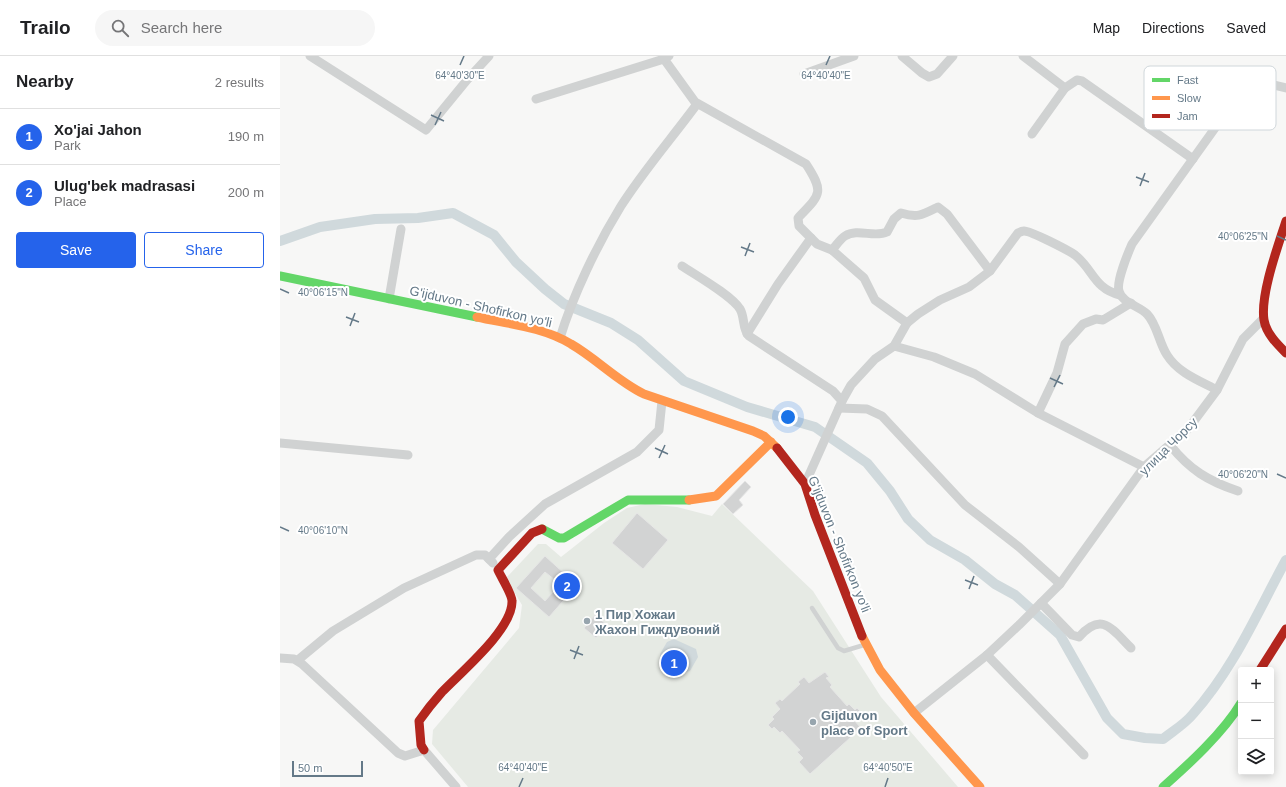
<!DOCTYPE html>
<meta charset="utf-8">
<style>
body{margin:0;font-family:Helvetica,sans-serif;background:#f6f6f6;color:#202124}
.controls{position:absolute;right:12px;bottom:12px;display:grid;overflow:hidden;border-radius:4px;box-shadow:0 2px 10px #0003}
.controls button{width:36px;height:36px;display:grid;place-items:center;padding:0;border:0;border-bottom:1px solid #e0e0e0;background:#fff;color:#202124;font:20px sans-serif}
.scale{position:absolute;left:12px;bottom:10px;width:71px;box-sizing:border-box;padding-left:4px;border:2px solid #647988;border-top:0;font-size:11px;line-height:14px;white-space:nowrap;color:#647988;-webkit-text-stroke:3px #fff;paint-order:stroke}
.you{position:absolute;left:508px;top:361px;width:14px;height:14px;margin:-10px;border:3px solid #fff;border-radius:50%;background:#1a73e8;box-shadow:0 0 0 6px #1a73e833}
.badge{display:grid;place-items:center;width:26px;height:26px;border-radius:50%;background:#2563eb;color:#fff;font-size:13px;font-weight:700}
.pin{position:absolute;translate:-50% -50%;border:2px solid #fff;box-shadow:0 1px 4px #0006}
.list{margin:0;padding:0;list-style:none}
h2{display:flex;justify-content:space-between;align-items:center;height:52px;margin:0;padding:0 16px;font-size:17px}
h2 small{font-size:13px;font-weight:400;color:#757577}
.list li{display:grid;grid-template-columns:26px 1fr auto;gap:12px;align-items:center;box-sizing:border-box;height:56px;padding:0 16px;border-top:1px solid #e0e0e0}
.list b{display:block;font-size:15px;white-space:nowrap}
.list p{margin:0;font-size:13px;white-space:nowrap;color:#757577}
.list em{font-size:13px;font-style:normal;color:#757577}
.actions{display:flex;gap:8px;padding:12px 16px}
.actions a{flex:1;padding:9px 0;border:1px solid #2563eb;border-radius:4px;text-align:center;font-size:14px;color:#2563eb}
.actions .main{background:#2563eb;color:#fff}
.icon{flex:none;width:22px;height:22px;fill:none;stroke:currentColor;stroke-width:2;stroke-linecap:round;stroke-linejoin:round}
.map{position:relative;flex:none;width:1006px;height:731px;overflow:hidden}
header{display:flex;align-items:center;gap:24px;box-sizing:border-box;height:56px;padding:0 20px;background:#fff;border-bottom:1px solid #e0e0e0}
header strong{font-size:19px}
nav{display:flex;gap:22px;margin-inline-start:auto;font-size:14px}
.search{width:280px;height:36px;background:#f6f6f6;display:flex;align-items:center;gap:10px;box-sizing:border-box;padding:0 14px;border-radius:22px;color:#757577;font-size:15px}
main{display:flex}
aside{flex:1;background:#fff}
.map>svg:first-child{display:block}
</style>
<header>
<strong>Trailo</strong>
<div class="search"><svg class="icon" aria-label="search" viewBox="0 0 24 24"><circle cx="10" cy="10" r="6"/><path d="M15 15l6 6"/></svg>Search here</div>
<nav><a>Map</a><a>Directions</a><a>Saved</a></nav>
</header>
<main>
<aside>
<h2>Nearby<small>2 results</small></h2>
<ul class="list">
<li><span class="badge">1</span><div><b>Xo'jai Jahon</b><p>Park</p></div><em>190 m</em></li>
<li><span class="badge">2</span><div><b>Ulug'bek madrasasi</b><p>Place</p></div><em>200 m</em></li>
</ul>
<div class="actions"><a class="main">Save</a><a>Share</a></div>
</aside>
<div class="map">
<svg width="1006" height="731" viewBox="0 0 1006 731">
<rect width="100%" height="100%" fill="#f7f7f6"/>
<path fill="#e6eae4" d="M 365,448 L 397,451 L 432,460 L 442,448 L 533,535 L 601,641 L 678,731 L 188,731 L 152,688 L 153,674 L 239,572 L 242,549 L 226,522 L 258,488 L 266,488 L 281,501 L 324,467 L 347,452 Z"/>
<path fill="#d0d9dc" d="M 394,583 L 416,593 L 418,601 L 410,615 L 402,617 L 381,606 L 380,598 L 387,586 Z"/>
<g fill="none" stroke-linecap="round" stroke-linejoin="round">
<path stroke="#d0d9dc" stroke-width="10" d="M 0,185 L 40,171 L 95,163 L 138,162 L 173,157 L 214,179 L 236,206 L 265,233 L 284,248 L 331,267 L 358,284 L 404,325 L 467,351 L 535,371 L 587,407 L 610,435 L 628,463 L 650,484 L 685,504 L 715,528 L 735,539 L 780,579 L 827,662 L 843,678 L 865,682 L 883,683 C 893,675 905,668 913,658 C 954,612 977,557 1006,504"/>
</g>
<g fill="#d2d3d3" stroke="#e6e6e6" fill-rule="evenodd">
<path d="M 465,425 L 471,431 L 459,444 L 463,449 L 453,458 L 443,448 Z"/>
<path d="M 357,457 L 388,484 L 363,513 L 332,487 Z"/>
<path d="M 265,500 L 297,529 L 269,561 L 236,532 ZM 265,516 L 280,528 L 265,545 L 251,532 Z"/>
<path d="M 315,559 L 327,569 L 316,582 L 304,572 Z"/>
<path d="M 545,616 L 549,621 L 546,622 L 552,629 L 550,631 L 567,650 L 569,648 L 575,654 L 577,652 L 581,656 L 573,663 L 581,672 L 530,718 L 519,706 L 523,702 L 517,696 L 520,694 L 502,675 L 500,677 L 494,671 L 492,673 L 488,669 L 494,663 L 492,661 L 500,653 L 495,647 L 500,643 L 502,645 L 520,628 L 518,626 L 524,621 L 529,627 Z"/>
</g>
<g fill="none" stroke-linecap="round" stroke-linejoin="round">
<path stroke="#d0d2d2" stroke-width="4.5" d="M 532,552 L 558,592 L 564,595 L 584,589"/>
<g stroke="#d0d2d2" stroke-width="9">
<path d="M 30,0 L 146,74 L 187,24 L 209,0"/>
<path d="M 389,0 L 384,3 L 415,46 L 526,108 C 545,137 540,139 518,162 L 519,170 L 537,188 L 552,194 L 584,222 L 595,244 L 627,267"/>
<path d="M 622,0 L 642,17 L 649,21 L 657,18 L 673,0"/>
<path d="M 743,0 L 785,32 L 797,24 L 802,25 L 913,103"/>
<path d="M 524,18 L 574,0"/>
<path d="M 256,43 L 384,3 L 385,0"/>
<path d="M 752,78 L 785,32"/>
<path d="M 552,194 C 556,190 560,183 565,180 C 578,172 594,182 607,176 L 614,163 L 621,157 C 638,162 642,159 658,151 L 667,158 L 710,215"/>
<path d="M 402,210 C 417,220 451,239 460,253 C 465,261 462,273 469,280 L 553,335 L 562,345 L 525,428"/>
<path d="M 109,243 L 121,173"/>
<path d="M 467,278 L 498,228 L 531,182"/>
<path d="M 280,282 C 293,239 317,189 341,150 C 364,114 392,82 417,48"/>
<path d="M 614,290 L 654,301 L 695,318 L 758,357 L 864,411"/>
<path d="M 937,334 C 920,325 898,317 887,299 C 879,287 877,268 867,258 C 859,250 842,247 839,235 C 836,226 848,197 852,188 L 968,26 L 973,24 L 1006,32"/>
<path d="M 562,345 L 571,329 L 595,303 L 614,290 L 627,267 L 638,258 L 660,244 L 689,231 L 710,215 L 738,177 C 740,176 742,175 744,175 C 751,175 788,194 795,199 C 813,213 814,233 840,239"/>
<path d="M 559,352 L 587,353 L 602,360 L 685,449 L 739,491 L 780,528"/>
<path d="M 758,357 L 777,317 L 785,288 L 803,268 L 816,263 L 823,264 L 851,247"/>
<path d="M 0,387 L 128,399"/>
<path d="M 890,389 C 910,414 928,425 958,435"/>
<path d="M 209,503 L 229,481 L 265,448 L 357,396 L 379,374 L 382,345"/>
<path d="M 761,547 L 792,579 L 799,581 C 822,555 832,573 851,592"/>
<path d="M 707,599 L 804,699"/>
<path d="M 0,602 L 14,603 L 22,608 L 118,697 L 125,700 L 144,694 L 176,731"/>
<path d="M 18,604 L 53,575 L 124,532 L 196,499 L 205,499 L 213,507"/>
<path d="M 634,657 L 707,599 L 739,569 L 780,528 L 864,411 L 908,373 L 937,334 L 963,283 L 983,263"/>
</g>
<g stroke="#63d668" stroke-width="9">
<path d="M 0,220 L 197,261"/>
<path d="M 262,473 L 279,482 L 284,482 L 348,444 L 409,444"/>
<path d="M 883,731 C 909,708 943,677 961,647"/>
</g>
<g stroke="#ff974d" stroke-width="9">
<path d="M 197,261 C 229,268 263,271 291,288 C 317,303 337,325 364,338 L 473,375 L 484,380 L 497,392"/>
<path d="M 409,444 L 436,440 L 491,386"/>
<path d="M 582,580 L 600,614 L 634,657 L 700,731"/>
</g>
<g stroke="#b3261e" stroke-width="9">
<path d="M 1006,165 C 998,190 980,239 984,264 C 986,277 997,288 1006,297"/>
<path d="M 497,392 L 525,428 L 535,459 L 582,580"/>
<path d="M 980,614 L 1006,573"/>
<path d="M 144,694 L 141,689 L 139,665 C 146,655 154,645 162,636 C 181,616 233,573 232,545 C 232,538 221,521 218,514 L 252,477 L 262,473"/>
</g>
</g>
<path fill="none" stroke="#647988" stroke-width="1.5" d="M 180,9 L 184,0M 546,9 L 550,0M 151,59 L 164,65M 155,69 L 161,56M 856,121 L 869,126M 860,130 L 865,117M 997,180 L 1006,184M 461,191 L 474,196M 465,200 L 470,187M 0,233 L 9,237M 66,261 L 79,266M 70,270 L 75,257M 770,322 L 783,328M 774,331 L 780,319M 375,392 L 388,398M 379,402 L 385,389M 997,418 L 1006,422M 0,471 L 9,475M 685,524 L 698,529M 689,533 L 694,520M 290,594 L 303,599M 294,603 L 299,590M 239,731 L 243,722M 605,731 L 608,722"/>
<g fill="#97a5ae" stroke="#fff" stroke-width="1.5">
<circle cx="307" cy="565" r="4"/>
<circle cx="533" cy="666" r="4"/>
</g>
<g text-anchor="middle" stroke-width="4" stroke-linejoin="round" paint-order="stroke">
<g font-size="13" fill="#647988" stroke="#fff">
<text transform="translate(201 250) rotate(13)" y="5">G'ijduvon - Shofirkon yo'li</text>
<text transform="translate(888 390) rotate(-45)" y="5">улица Чорсу</text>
<text transform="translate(560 488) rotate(68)" y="5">G'ijduvon - Shofirkon yo'li</text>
</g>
<g font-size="13" font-weight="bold" fill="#647988" stroke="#fff" text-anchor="start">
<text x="315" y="563">1 Пир Хожаи<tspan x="315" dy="15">Жахон Гиждувоний</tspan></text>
<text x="541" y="664">Gijduvon<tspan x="541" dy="15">place of Sport</tspan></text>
</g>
</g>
<rect x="864" y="10" width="132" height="64" rx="6" fill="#fff" stroke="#d0d7db" stroke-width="1"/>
<rect x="872" y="22" width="18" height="4" fill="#63d668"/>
<rect x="872" y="40" width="18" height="4" fill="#ff974d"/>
<rect x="872" y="58" width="18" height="4" fill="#b3261e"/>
<g font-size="11" fill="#647988">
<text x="897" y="28">Fast</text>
<text x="897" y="46">Slow</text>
<text x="897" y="64">Jam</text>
</g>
<g font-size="10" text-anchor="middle" fill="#647988" stroke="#fff" stroke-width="4" stroke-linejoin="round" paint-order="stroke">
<text x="180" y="23">64°40'30"E</text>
<text x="546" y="23">64°40'40"E</text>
<text x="963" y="184">40°06'25"N</text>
<text x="43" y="240">40°06'15"N</text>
<text x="963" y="422">40°06'20"N</text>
<text x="43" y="478">40°06'10"N</text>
<text x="243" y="715">64°40'40"E</text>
<text x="608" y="715">64°40'50"E</text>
</g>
</svg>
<div class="controls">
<button>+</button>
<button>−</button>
<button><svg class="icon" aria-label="layers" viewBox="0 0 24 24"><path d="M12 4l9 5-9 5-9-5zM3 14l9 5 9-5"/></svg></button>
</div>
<div class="scale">50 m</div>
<div class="you"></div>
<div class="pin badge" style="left:394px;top:607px">1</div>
<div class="pin badge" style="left:287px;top:530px">2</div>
</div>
</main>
